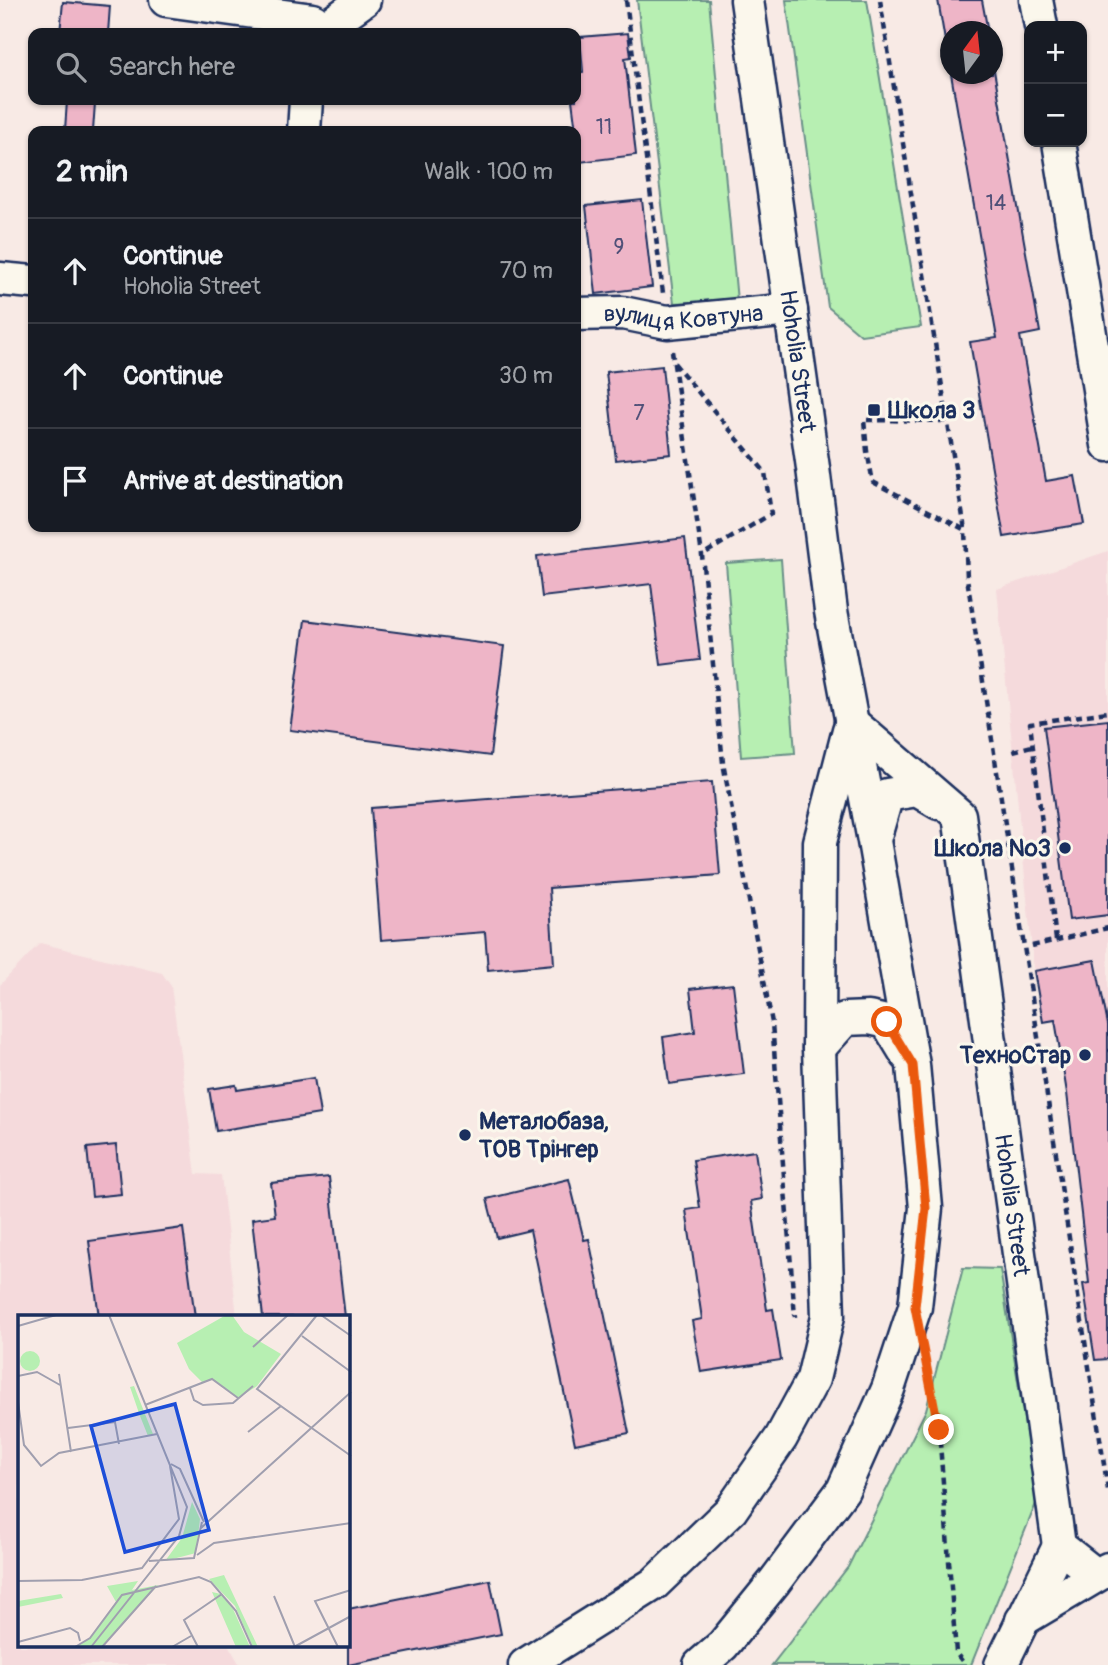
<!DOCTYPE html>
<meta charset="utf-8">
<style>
body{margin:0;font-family:Pangolin,sans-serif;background:#242831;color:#f1f3f6}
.controls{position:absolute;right:21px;top:21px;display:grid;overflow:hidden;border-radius:14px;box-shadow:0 2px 5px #0004}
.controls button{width:63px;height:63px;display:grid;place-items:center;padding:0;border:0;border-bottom:2px solid #363941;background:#171b24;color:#f1f3f6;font:35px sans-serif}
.compass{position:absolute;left:940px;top:21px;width:63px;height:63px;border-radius:50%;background:#171b24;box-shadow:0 2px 5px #0004;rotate:15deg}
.stop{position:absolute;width:21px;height:21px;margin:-16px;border:5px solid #ea580c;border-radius:50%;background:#fff}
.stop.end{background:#ea580c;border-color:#fff;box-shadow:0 2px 7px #0008}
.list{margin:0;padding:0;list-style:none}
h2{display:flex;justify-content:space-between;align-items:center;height:91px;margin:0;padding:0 28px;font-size:30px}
h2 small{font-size:23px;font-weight:400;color:#9ea1a6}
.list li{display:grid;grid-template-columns:46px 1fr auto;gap:21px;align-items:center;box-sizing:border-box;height:105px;padding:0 28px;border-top:2px solid #363941}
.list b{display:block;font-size:26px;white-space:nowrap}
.list p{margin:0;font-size:23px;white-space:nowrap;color:#9ea1a6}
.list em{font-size:23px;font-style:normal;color:#9ea1a6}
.icon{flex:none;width:38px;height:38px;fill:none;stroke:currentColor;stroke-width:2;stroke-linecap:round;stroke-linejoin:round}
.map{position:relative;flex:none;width:1108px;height:1665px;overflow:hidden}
.search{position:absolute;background:#171b24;box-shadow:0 2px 5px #0004;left:28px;top:28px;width:553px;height:77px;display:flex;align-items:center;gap:18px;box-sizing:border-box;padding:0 24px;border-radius:14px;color:#9ea1a6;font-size:26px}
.panel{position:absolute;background:#171b24;box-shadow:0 2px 5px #0004;left:28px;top:126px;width:553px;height:406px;border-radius:14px}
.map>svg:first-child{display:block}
</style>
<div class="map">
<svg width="1108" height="1665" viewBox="0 0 1108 1665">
<rect width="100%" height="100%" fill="#f8eae5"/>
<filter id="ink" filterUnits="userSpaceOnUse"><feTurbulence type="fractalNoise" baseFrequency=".0143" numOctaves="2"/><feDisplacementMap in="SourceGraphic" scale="14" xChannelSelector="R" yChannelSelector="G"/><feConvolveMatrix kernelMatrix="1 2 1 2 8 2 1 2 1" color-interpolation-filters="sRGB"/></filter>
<g filter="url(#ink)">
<g fill="#f5dadc">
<path d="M 1108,551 L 1108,1025 L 1094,960 L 1034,971 L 997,589 Z"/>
<path d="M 40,943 L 162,973 L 171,986 L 196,1174 L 221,1175 L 237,1317 L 19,1317 L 19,1646 L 229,1646 L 240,1665 L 0,1665 L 0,985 Z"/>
</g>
<g fill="#b7efb2" stroke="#698f88" stroke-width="2">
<path d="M 637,0 L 709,0 L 737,301 L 674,303 Z"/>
<path d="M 786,0 L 867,0 L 921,327 L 861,335 L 828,307 Z"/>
<path d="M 781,559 L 795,753 L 741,757 L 726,563 Z"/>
<path d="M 963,1268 L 1000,1269 L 1037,1501 L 971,1665 L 772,1665 L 848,1567 L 926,1410 Z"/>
</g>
<g fill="#eeb5c7" stroke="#1b2f5e" stroke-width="2">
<path d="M 938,0 L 982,0 L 988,32 L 950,32 L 950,70 Z"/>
<path d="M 63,2 L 110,6 L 108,33 L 60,33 Z"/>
<path d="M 628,33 L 631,57 L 625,58 L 636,155 L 580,162 L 572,100 L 576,100 L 576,73 L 583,72 L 580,37 Z"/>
<path d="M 992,59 L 1040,332 L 1020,336 L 1046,481 L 1075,476 L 1084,524 L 1004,537 L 970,342 L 997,338 L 951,74 L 992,74 Z"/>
<path d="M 67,101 L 95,103 L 93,131 L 65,130 Z"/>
<path d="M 642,200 L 652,287 L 596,294 L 586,206 Z"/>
<path d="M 662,366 L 671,454 L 616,460 L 606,372 Z"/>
<path d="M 685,538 L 700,660 L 661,665 L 651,584 L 542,597 L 537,556 Z"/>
<path d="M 305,620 L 504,646 L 490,756 L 290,730 Z"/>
<path d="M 1108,720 L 1108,915 L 1069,920 L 1044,727 Z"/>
<path d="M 712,782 L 720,875 L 549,888 L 554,964 L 488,970 L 485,932 L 381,940 L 371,808 Z"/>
<path d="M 1095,960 L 1108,1025 L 1108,1359 L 1095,1360 L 1083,1284 L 1089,1283 L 1067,1093 L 1055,1020 L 1043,1022 L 1034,971 Z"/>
<path d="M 733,984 L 744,1074 L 669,1084 L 663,1037 L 695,1032 L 690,989 Z"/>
<path d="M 314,1078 L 320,1114 L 216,1131 L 209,1089 L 236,1085 L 237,1090 Z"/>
<path d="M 116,1145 L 121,1194 L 92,1197 L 87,1148 Z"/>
<path d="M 755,1151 L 762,1199 L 751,1201 L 767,1310 L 773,1309 L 781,1360 L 701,1372 L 692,1321 L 702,1319 L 686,1210 L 700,1208 L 693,1160 Z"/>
<path d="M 329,1177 L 345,1317 L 263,1317 L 252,1219 L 275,1216 L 271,1183 Z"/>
<path d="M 569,1179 L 584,1240 L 589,1239 L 629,1433 L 575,1444 L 530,1230 L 497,1238 L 487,1199 Z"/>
<path d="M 183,1228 L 195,1317 L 99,1317 L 89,1241 Z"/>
<path d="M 490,1580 L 501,1634 L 348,1665 L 348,1609 Z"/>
</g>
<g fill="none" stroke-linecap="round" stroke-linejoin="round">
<g stroke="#1b2f5e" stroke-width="37">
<g id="minor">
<path d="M 166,0 L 313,20 L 312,33"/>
<path d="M 1036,0 L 1041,26"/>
<path d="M 318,33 L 364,0"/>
<path d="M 304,131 L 306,100"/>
<path d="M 1059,142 L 1108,445"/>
<path d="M 0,279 L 33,282"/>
<path id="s1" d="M 576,314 L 623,313 L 667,322 L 791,310"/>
<path id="s2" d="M 851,722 L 959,815 L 1059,1546 L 1096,1575"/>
<path d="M 875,836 L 887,795 L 917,790 L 939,803"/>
<path d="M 819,1048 L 845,1019 L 869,1018 L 887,1022 L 907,1055"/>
<path d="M 1022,1620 L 1108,1569"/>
<path d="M 525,1665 L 654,1584 L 731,1510 L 781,1438 L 813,1379 L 828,1316 L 819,1048 L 820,842 L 849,730"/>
<path d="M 700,1665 L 723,1645 L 775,1581 L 843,1490 L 888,1389 L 915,1307 L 926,1208 L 913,1065 L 874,841 L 831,611 L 813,468 L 747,0"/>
<path d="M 1001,1665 L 1059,1546"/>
</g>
</g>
<g stroke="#1b2f5e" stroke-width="4.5" stroke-dasharray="7 5" stroke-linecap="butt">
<path d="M 626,0 L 663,293"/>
<path d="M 880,0 L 965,530 L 967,578 L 1108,1490"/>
<path d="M 672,351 L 702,555 L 723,763 L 772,1023 L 795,1317"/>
<path d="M 674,363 L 765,472 L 771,514 L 702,555"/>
<path d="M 946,421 L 864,420 L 867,451 L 873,482 L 965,530"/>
<path d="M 1013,751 L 1032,746"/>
<path d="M 1056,940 L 1030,723 L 1108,712"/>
<path d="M 1032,946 L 1108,928"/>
<path d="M 927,1370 L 939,1430 L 956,1653 L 965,1665"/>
</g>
<use href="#minor" stroke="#fbf7ec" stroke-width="32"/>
</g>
</g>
<g fill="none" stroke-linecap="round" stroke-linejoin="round" filter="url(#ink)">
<path stroke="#ea580c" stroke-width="9" d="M 887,1022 L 913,1065 L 926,1208 L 915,1307 L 939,1430"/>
</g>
<g fill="#1b2f5e" stroke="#fbf7ec" stroke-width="2.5">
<rect x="867" y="403" width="14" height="14" rx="3.5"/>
<circle cx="1065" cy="848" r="7"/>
<circle cx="1085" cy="1055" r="7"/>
<circle cx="465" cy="1135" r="7"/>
</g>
<g text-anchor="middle" stroke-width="6" stroke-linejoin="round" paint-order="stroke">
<g font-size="21" fill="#505078">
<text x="604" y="134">11</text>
<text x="996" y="210">14</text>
<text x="619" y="254">9</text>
<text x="639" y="420">7</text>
</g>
<g font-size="24" fill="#1b2f5e" stroke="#fbf7ec">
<text dy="8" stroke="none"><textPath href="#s1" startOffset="108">вулиця Ковтуна</textPath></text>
<text transform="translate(798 361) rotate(82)" y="8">Hoholia Street</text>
<text dy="8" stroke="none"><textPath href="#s2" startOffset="536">Hoholia Street</textPath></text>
</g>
<g font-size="24" font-weight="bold" fill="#1b2f5e" stroke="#fbf7ec" text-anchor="start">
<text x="888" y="418">Школа 3</text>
<text x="1051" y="856" text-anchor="end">Школа №3</text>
<text x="1071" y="1063" text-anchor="end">ТехноСтар</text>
<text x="479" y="1129">Металобаза,<tspan x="479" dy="28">ТОВ Трінгер</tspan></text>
</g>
</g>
<g transform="translate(18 1315)">
<rect width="332" height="332" fill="#f8eae5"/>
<path d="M 208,0 L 214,0 L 226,17 L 263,39 L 239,71 L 220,83 L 194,64 L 185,68 L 171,54 L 159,28 ZM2 46a10 10 0 1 1 20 0a10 10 0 1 1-20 0ZM 116,71 L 127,99 L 135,119 L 130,121 L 122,101 L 112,72 ZM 174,187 L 182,204 L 178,238 L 147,246 L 164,223 ZM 206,260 L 240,332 L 235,332 L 217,291 L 191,264 ZM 120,266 L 114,275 L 140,270 L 84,332 L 58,332 L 72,323 L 98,287 L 89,271 ZM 194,277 L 203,279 L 215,294 L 232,332 L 218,332 ZM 43,279 L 45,283 L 0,292 L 0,286 Z" fill="#b7efb2"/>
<path fill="none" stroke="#a09faf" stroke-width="2" d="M 299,0 L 239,74 L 333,141M 303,0 L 333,21M 0,11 L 38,0M 284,21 L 333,57M 235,32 L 270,0M 41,59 L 53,137M 0,61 L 19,57 L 42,70M 172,73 L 176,85 L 185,90 L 201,89 L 215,88 L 235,71M 0,87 L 6,130 L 23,151 L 41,138 L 139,119M 127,90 L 194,64 L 220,83M 50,113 L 97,107 L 101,129M 230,117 L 263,91M 153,149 L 162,154 L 186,207M 183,213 L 333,77M 179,240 L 196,228 L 333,208M 131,246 L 176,243 L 184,207M 0,266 L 64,265 L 124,253 L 161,204 L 152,151M 256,281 L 277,332M 0,327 L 52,313 L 60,318 L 62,326M 57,332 L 72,323 L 104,280 L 181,262 L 193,267 L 218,296 L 234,332M 73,332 L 161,221 L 169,192 L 91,0M 84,332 L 138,271M 154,332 L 173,321M 180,332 L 166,305 L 204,279M 276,332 L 333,301M 320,332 L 297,286 L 333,275"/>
<path fill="#1d4ed8" fill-opacity="0.15" stroke="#1d4ed8" stroke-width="3.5" d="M 157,89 L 191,215 L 107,237 L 73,111 Z"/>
<rect width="332" height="332" fill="none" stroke="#1b2f5e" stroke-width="3.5"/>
</g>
</svg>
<div class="controls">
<button>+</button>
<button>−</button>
</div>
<svg class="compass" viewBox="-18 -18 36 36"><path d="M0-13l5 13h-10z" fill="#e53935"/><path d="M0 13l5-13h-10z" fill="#9ea1a6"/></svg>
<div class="stop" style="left:887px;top:1022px"></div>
<div class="stop end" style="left:939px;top:1430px"></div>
<div class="search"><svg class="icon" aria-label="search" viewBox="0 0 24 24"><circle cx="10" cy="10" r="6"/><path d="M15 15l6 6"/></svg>Search here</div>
<section class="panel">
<h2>2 min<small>Walk · 100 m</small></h2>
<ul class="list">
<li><svg class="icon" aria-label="ahead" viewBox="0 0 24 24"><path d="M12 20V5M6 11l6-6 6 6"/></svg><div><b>Continue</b><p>Hoholia Street</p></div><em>70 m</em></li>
<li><svg class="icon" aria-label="ahead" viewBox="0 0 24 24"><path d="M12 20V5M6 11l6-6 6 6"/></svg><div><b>Continue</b></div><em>30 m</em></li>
<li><svg class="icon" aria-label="arrive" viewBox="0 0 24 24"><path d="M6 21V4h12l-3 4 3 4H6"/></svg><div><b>Arrive at destination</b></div></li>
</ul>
</section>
</div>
